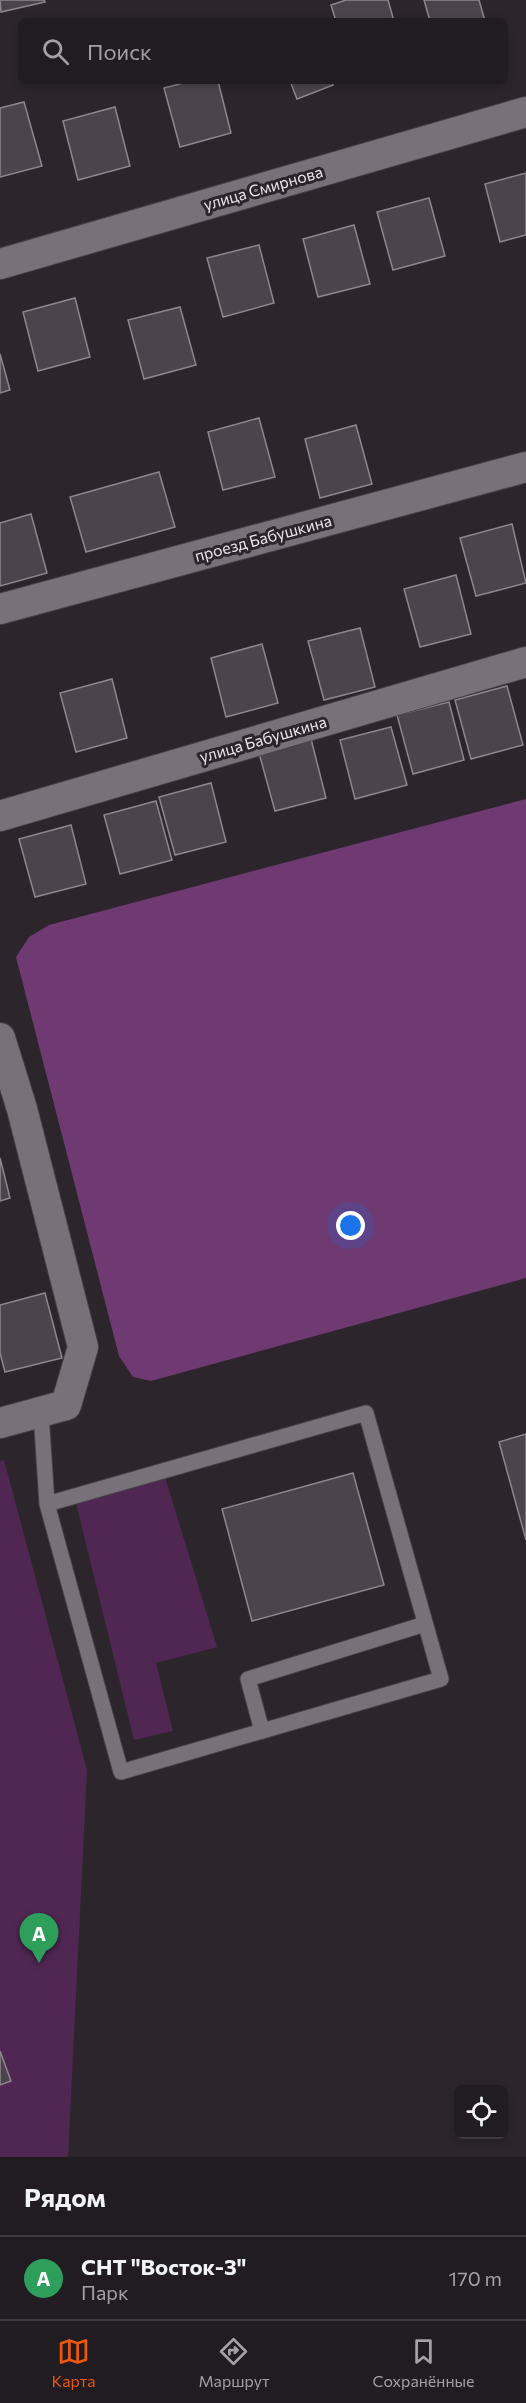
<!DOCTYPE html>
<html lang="ru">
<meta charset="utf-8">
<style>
body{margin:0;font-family:Commissioner,sans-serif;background:#29252a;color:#f1f3f6}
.controls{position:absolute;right:18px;bottom:18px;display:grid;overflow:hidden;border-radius:9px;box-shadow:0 3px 9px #0003}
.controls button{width:54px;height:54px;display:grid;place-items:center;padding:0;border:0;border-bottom:2px solid #3e3a3f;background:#211c21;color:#f1f3f6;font:30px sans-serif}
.you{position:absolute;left:351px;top:1226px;width:21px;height:21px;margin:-15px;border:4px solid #fff;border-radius:50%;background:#1a73e8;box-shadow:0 0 0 9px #1a73e833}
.badge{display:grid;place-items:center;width:39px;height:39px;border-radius:50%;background:#ea580c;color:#fff;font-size:20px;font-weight:700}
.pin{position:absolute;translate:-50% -50px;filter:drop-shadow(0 2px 3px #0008)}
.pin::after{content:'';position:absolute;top:32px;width:21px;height:18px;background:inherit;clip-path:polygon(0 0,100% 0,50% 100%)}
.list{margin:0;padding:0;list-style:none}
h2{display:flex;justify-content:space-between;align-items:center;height:78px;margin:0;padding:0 24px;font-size:26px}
h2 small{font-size:20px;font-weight:400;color:#a2a1a5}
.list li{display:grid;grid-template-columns:39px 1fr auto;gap:18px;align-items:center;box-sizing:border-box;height:84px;padding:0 24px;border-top:2px solid #3e3a3f}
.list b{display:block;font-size:22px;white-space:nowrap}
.list p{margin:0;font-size:20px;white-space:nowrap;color:#a2a1a5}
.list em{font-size:20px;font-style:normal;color:#a2a1a5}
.icon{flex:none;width:33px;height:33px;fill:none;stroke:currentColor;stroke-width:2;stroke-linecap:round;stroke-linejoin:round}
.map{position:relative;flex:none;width:526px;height:2157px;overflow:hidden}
.search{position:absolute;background:#211c21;box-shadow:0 3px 9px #0003;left:18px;right:18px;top:18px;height:66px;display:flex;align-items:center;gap:15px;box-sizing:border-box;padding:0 21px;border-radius:9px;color:#a2a1a5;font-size:22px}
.sheet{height:162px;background:#211c21}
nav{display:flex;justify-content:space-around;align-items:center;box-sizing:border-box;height:84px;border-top:2px solid #3e3a3f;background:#211c21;font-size:16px;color:#a2a1a5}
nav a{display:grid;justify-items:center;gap:3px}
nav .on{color:#ea580c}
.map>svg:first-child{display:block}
</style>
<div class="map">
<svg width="526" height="2157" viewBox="0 0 526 2157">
<rect width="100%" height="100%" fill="#2c262c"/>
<g fill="#502753">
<path d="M 4,1460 L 87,1770 L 68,2157 L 0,2157 L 0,1461 Z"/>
<path d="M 165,1477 L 217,1647 L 156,1663 L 173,1731 L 134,1740 L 75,1499 Z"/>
</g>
<path fill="#6f3972" d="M 526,799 L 526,1278 L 151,1381 L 133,1377 L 119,1356 L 16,957 L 29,937 L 49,925 Z"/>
<g fill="#4b444c" stroke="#8e868e" stroke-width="1.5">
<path d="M 0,0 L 44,0 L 45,2 L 1,12 Z"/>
<path d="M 346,0 L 388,0 L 394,21 L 336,21 L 331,5 Z"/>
<path d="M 424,0 L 479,0 L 485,21 L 430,21 Z"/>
<path d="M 191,81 L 218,81 L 231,133 L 180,147 L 164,88 Z"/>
<path d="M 290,81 L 331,81 L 333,85 L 297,99 Z"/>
<path d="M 24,102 L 42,166 L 0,177 L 0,108 Z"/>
<path d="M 115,107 L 130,166 L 78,180 L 63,121 Z"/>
<path d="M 526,173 L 526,235 L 500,242 L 485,184 Z"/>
<path d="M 429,198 L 445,256 L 393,270 L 377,212 Z"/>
<path d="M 354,225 L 370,284 L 318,297 L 303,239 Z"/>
<path d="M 259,245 L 274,303 L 223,317 L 207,258 Z"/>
<path d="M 75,298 L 90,357 L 38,371 L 23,312 Z"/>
<path d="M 180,307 L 196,365 L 144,379 L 128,320 Z"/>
<path d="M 0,354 L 10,390 L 0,393 Z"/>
<path d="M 259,418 L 275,477 L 223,490 L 208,432 Z"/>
<path d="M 356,425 L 372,484 L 320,498 L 305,439 Z"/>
<path d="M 159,472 L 175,527 L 86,552 L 70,497 Z"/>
<path d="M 31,514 L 47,573 L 0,586 L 0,523 Z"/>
<path d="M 512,524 L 526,583 L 476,596 L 460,538 Z"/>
<path d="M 456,575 L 471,634 L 420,647 L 404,589 Z"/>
<path d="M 360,628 L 375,687 L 324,700 L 308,641 Z"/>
<path d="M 262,644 L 278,703 L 226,717 L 211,658 Z"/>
<path d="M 112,679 L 127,738 L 76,752 L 60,693 Z"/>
<path d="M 507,686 L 523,745 L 471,759 L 455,700 Z"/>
<path d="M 449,702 L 464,760 L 413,774 L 397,715 Z"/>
<path d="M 391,727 L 407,785 L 355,799 L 340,740 Z"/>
<path d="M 311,739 L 326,798 L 275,811 L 259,753 Z"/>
<path d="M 211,783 L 226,842 L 175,855 L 159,797 Z"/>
<path d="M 156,801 L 172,860 L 120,874 L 104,815 Z"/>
<path d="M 71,825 L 86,884 L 35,897 L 19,839 Z"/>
<path d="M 0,1158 L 10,1198 L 0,1201 Z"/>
<path d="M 45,1293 L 62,1358 L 5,1372 L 0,1353 L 0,1305 Z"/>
<path d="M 526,1434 L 526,1540 L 499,1442 Z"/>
<path d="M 353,1473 L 384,1585 L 252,1621 L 222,1509 Z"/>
<path d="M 0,2051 L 11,2081 L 0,2085 Z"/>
</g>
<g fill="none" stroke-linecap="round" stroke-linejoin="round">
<g stroke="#474248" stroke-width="17">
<g id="service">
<path d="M 41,1413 L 47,1504 L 121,1772 L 441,1679 L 366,1413 L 47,1504"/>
<path d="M 262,1731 L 248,1679 L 425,1624"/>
</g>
</g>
<g stroke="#474248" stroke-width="32">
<g id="minor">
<path d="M 0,264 L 526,112"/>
<path d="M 0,609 L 526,467"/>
<path d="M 0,816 L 526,662"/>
<path d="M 0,1038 L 22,1109 L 83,1347 L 66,1405 L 0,1423"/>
</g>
</g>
<use href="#service" stroke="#797179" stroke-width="15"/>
<use href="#minor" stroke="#797179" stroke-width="30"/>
</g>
<g text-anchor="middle" stroke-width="6" stroke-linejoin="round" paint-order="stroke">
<g font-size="16" fill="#eae5ea" stroke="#2c262c">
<text transform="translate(263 188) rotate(-16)" y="6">улица Смирнова</text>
<text transform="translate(263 538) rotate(-15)" y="6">проезд Бабушкина</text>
<text transform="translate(263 739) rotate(-16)" y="6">улица Бабушкина</text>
</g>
</g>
</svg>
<div class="controls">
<button><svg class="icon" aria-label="locate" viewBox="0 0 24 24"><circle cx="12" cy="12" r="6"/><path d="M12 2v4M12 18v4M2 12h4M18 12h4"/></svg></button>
</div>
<div class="you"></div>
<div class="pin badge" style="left:39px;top:1963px;background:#2e9e5b">A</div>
<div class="search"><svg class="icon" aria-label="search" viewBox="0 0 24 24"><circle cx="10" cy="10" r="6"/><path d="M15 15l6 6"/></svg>Поиск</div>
</div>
<section class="sheet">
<h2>Рядом<small></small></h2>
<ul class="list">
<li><span class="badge" style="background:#2e9e5b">A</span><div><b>СНТ &quot;Восток-3&quot;</b><p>Парк</p></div><em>170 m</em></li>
</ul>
</section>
<nav>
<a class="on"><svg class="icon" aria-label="map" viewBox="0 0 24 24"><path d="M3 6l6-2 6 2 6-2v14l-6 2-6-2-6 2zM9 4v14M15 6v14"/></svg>Карта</a>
<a><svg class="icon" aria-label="directions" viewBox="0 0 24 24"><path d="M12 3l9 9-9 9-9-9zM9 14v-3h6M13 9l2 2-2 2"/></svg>Маршрут</a>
<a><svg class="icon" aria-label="saved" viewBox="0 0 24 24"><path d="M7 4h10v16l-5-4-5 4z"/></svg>Сохранённые</a>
</nav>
